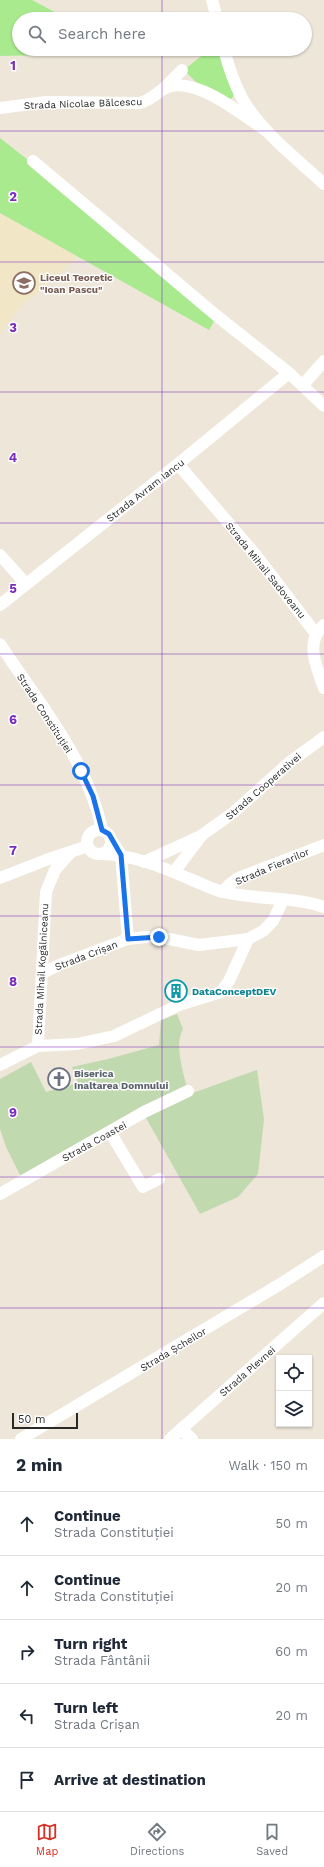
<!DOCTYPE html>
<meta charset="utf-8">
<style>
body{margin:0;font-family:"Work Sans",sans-serif;background:#f2f2f3;color:#1f2937}
.controls{position:absolute;right:12px;bottom:12px;display:grid;overflow:hidden;border-radius:0px;box-shadow:0 1px 3px #0004}
.controls button{width:36px;height:36px;display:grid;place-items:center;padding:0;border:0;border-bottom:1px solid #e0e1e3;background:#fff;color:#1f2937;font:20px sans-serif}
.scale{position:absolute;left:12px;bottom:10px;width:66px;box-sizing:border-box;padding-left:4px;border:2px solid #292929;border-top:0;font-size:11px;line-height:14px;white-space:nowrap;color:#292929;-webkit-text-stroke:3px #fff;paint-order:stroke}
.stop{position:absolute;width:12px;height:12px;margin:-9px;border:3px solid #1a73e8;border-radius:50%;background:#fff}
.stop.end{background:#1a73e8;border-color:#fff;box-shadow:0 1px 4px #0008}
.list{margin:0;padding:0;list-style:none}
h2{display:flex;justify-content:space-between;align-items:center;height:52px;margin:0;padding:0 16px;font-size:17px}
h2 small{font-size:13px;font-weight:400;color:#747a83}
.list li{display:grid;grid-template-columns:26px 1fr auto;gap:12px;align-items:center;box-sizing:border-box;height:64px;padding:0 16px;border-top:1px solid #e0e1e3}
.list b{display:block;font-size:15px;white-space:nowrap}
.list p{margin:0;font-size:13px;white-space:nowrap;color:#747a83}
.list em{font-size:13px;font-style:normal;color:#747a83}
.icon{flex:none;width:22px;height:22px;fill:none;stroke:currentColor;stroke-width:2;stroke-linecap:round;stroke-linejoin:round}
.map{position:relative;flex:none;width:324px;height:1439px;overflow:hidden}
.search{position:absolute;background:#fff;box-shadow:0 1px 3px #0004;left:12px;right:12px;top:12px;height:44px;display:flex;align-items:center;gap:10px;box-sizing:border-box;padding:0 14px;border-radius:22px;color:#747a83;font-size:15px}
.sheet{height:372px;background:#fff}
nav{display:flex;justify-content:space-around;align-items:center;box-sizing:border-box;height:56px;border-top:1px solid #e0e1e3;background:#fff;font-size:11px;color:#747a83}
nav a{display:grid;justify-items:center;gap:2px}
nav .on{color:#d93025}
.map>svg:first-child{display:block}
</style>
<div class="map">
<svg width="324" height="1439" viewBox="0 0 324 1439">
<rect width="100%" height="100%" fill="#ede6d9"/>
<path fill="#f1e6c6" d="M 0,213 L 78,257 L 18,309 L 0,334 Z"/>
<g fill="#a9ea8f">
<path d="M 0,0 L 32,0 L 62,16 L 63,19 L 19,19 L 19,49 L 54,49 L 43,55 L 0,56 Z"/>
<path d="M 210,49 L 220,49 L 234,92 L 233,97 L 228,101 L 198,84 L 184,70 Z"/>
<path d="M 0,138 L 42,171 L 217,316 L 209,330 L 0,213 Z"/>
</g>
<g fill="#c1d9ae">
<path d="M 177,1014 L 183,1029 C 174,1045 183,1071 187,1088 L 21,1177 L 6,1147 L 0,1129 L 0,1079 L 31,1062 L 46,1092 L 78,1083 L 72,1067 L 108,1059 L 159,1045 L 161,1020 Z"/>
<path d="M 257,1070 L 264,1119 L 258,1174 L 238,1197 L 200,1214 L 145,1116 L 190,1094 Z"/>
</g>
<g fill="none" stroke-linecap="round" stroke-linejoin="round">
<g stroke="#fff" stroke-width="12">
<path d="M 212,0 L 217,19"/>
<path d="M 224,49 C 228,65 234,83 242,98 C 261,132 296,158 324,184"/>
<path d="M 165,87 L 182,70"/>
<path d="M 0,108 L 46,102 L 139,103 C 154,100 159,88 171,86 C 201,80 244,116 268,132"/>
<path d="M 33,161 L 217,316 L 289,373 L 324,406"/>
<path d="M 303,385 L 324,361"/>
<path d="M 178,464 L 255,554 L 316,634"/>
<path d="M 0,555 L 26,584"/>
<path d="M 0,605 L 178,464 L 289,373"/>
<path d="M 324,625 C 304,642 317,668 324,688"/>
<path d="M 0,644 C 38,702 88,760 102,830"/>
<circle cx="99" cy="842" r="12"/>
<path d="M 112,841 L 121,855 L 128,939"/>
<path d="M 102,854 C 133,855 162,867 190,879 C 201,883 212,890 224,892 C 257,900 292,896 324,907"/>
<path d="M 144,862 L 201,836"/>
<path d="M 174,872 L 202,835 L 234,812 L 291,761 L 324,737"/>
<path d="M 0,878 L 46,860 L 88,846"/>
<path d="M 222,892 L 229,885 L 238,878 L 324,845"/>
<path d="M 43,973 L 59,965 L 128,939 L 146,937 L 159,937 L 199,945 L 248,939"/>
<path d="M 38,1046 L 46,892 L 55,870 L 71,852"/>
<path d="M 0,1065 L 38,1046 L 77,1044 L 114,1036 L 179,1005 L 221,992 L 229,981 L 248,939 L 263,931 L 273,921 L 283,900"/>
<path d="M 110,1132 L 143,1187 L 159,1179"/>
<path d="M 0,1194 L 144,1112 L 188,1091"/>
<path d="M 181,1429 L 192,1439"/>
<path d="M 21,1439 L 282,1283 L 324,1256"/>
<path d="M 170,1439 L 324,1303"/>
</g>
</g>
<g fill="none" stroke-linecap="round" stroke-linejoin="round">
<path stroke="#1a73e8" stroke-width="5" d="M 81,771 L 93,796 L 102,830 L 109,834 L 121,855 L 128,939 L 159,937"/>
</g>
<path fill="none" stroke="#7b2cbf" stroke-width="1" stroke-opacity="0.55" d="M 162,0 L 162,19M 162,49 L 162,1439M 0,131 L 324,131M 0,262 L 324,262M 0,392 L 324,392M 0,523 L 324,523M 0,654 L 324,654M 0,785 L 324,785M 0,916 L 324,916M 0,1047 L 324,1047M 0,1177 L 324,1177M 0,1308 L 324,1308"/>
<defs>
<g id="school-ring" transform="scale(1.15)"><circle r="9.5" fill="#fff" stroke="#8d6e63" stroke-width="1.5"/><path d="M0-5L7-2L0 1L-7-2ZM-4 1L0 2.5L4 1V4Q0 6-4 4Z" fill="#8d6e63"/></g>
<g id="building-ring" transform="scale(1.15)"><circle r="9.5" fill="#fff" stroke="#0f9aa8" stroke-width="1.5"/><path d="M-4-6H4V6H1V3H-1V6H-4ZM-2.5-4.3h1.7v1.8h-1.7ZM.8-4.3h1.7v1.8H.8ZM-2.5-1h1.7V.8h-1.7ZM.8-1h1.7V.8H.8Z" fill="#0f9aa8"/></g>
<g id="church-ring" transform="scale(1.15)"><circle r="9.5" fill="#fff" stroke="#6b7280" stroke-width="1.5"/><path d="M-1.2-6h2.4v3.5h3.3v2.4h-3.3V6h-2.4V-.1h-3.3v-2.4h3.3Z" fill="#6b7280"/></g>
</defs>
<g fill-rule="evenodd">
<use href="#school-ring" x="24" y="283"/>
<use href="#building-ring" x="176" y="991"/>
<use href="#church-ring" x="59" y="1079"/>
</g>
<g text-anchor="middle" stroke-width="3" stroke-linejoin="round" paint-order="stroke">
<g font-size="10" fill="#292929" stroke="#fff">
<text transform="translate(83 103) rotate(-2)" y="4">Strada Nicolae Bălcescu</text>
<text transform="translate(145 490) rotate(-38)" y="4">Strada Avram Iancu</text>
<text transform="translate(266 570) rotate(51)" y="4">Strada Mihail Sadoveanu</text>
<text transform="translate(45 713) rotate(57)" y="4">Strada Constituției</text>
<text transform="translate(263 786) rotate(-41)" y="4">Strada Cooperativei</text>
<text transform="translate(272 866) rotate(-23)" y="4">Strada Fierarilor</text>
<text transform="translate(86 955) rotate(-21)" y="4">Strada Crișan</text>
<text transform="translate(41 969) rotate(-87)" y="4">Strada Mihail Kogălniceanu</text>
<text transform="translate(94 1141) rotate(-29)" y="4">Strada Coastei</text>
<text transform="translate(173 1349) rotate(-31)" y="4">Strada Șcheilor</text>
<text transform="translate(247 1371) rotate(-41)" y="4">Strada Plevnei</text>
</g>
<g font-size="10" font-weight="bold" fill="#785e54" stroke="#fff" text-anchor="start">
<text x="40" y="281">Liceul Teoretic<tspan x="40" dy="12">"Ioan Pascu"</tspan></text>
</g>
<g font-size="10" font-weight="bold" fill="#0d838f" stroke="#fff" text-anchor="start">
<text x="192" y="995">DataConceptDEV</text>
</g>
<g font-size="10" font-weight="bold" fill="#5b616d" stroke="#fff" text-anchor="start">
<text x="74" y="1077">Biserica<tspan x="74" dy="12">Inaltarea Domnului</tspan></text>
</g>
</g>
<g font-size="13" text-anchor="middle" font-weight="bold" fill="#7b2cbf" stroke="#fff" stroke-width="3" stroke-linejoin="round" paint-order="stroke">
<text x="13" y="70">1</text>
<text x="13" y="201">2</text>
<text x="13" y="332">3</text>
<text x="13" y="462">4</text>
<text x="13" y="593">5</text>
<text x="13" y="724">6</text>
<text x="13" y="855">7</text>
<text x="13" y="986">8</text>
<text x="13" y="1117">9</text>
</g>
</svg>
<div class="controls">
<button><svg class="icon" aria-label="locate" viewBox="0 0 24 24"><circle cx="12" cy="12" r="6"/><path d="M12 2v4M12 18v4M2 12h4M18 12h4"/></svg></button>
<button><svg class="icon" aria-label="layers" viewBox="0 0 24 24"><path d="M12 4l9 5-9 5-9-5zM3 14l9 5 9-5"/></svg></button>
</div>
<div class="scale">50 m</div>
<div class="stop" style="left:81px;top:771px"></div>
<div class="stop end" style="left:159px;top:937px"></div>
<div class="search"><svg class="icon" aria-label="search" viewBox="0 0 24 24"><circle cx="10" cy="10" r="6"/><path d="M15 15l6 6"/></svg>Search here</div>
</div>
<section class="sheet">
<h2>2 min<small>Walk · 150 m</small></h2>
<ul class="list">
<li><svg class="icon" aria-label="ahead" viewBox="0 0 24 24"><path d="M12 20V5M6 11l6-6 6 6"/></svg><div><b>Continue</b><p>Strada Constituției</p></div><em>50 m</em></li>
<li><svg class="icon" aria-label="ahead" viewBox="0 0 24 24"><path d="M12 20V5M6 11l6-6 6 6"/></svg><div><b>Continue</b><p>Strada Constituției</p></div><em>20 m</em></li>
<li><svg class="icon" aria-label="right" viewBox="0 0 24 24"><path d="M7 20v-9h11M14 6l5 5-5 5"/></svg><div><b>Turn right</b><p>Strada Fântânii</p></div><em>60 m</em></li>
<li><svg class="icon" aria-label="left" viewBox="0 0 24 24"><path d="M17 20v-9H6M10 6l-5 5 5 5"/></svg><div><b>Turn left</b><p>Strada Crișan</p></div><em>20 m</em></li>
<li><svg class="icon" aria-label="arrive" viewBox="0 0 24 24"><path d="M6 21V4h12l-3 4 3 4H6"/></svg><div><b>Arrive at destination</b></div></li>
</ul>
</section>
<nav>
<a class="on"><svg class="icon" aria-label="map" viewBox="0 0 24 24"><path d="M3 6l6-2 6 2 6-2v14l-6 2-6-2-6 2zM9 4v14M15 6v14"/></svg>Map</a>
<a><svg class="icon" aria-label="directions" viewBox="0 0 24 24"><path d="M12 3l9 9-9 9-9-9zM9 14v-3h6M13 9l2 2-2 2"/></svg>Directions</a>
<a><svg class="icon" aria-label="saved" viewBox="0 0 24 24"><path d="M7 4h10v16l-5-4-5 4z"/></svg>Saved</a>
</nav>
